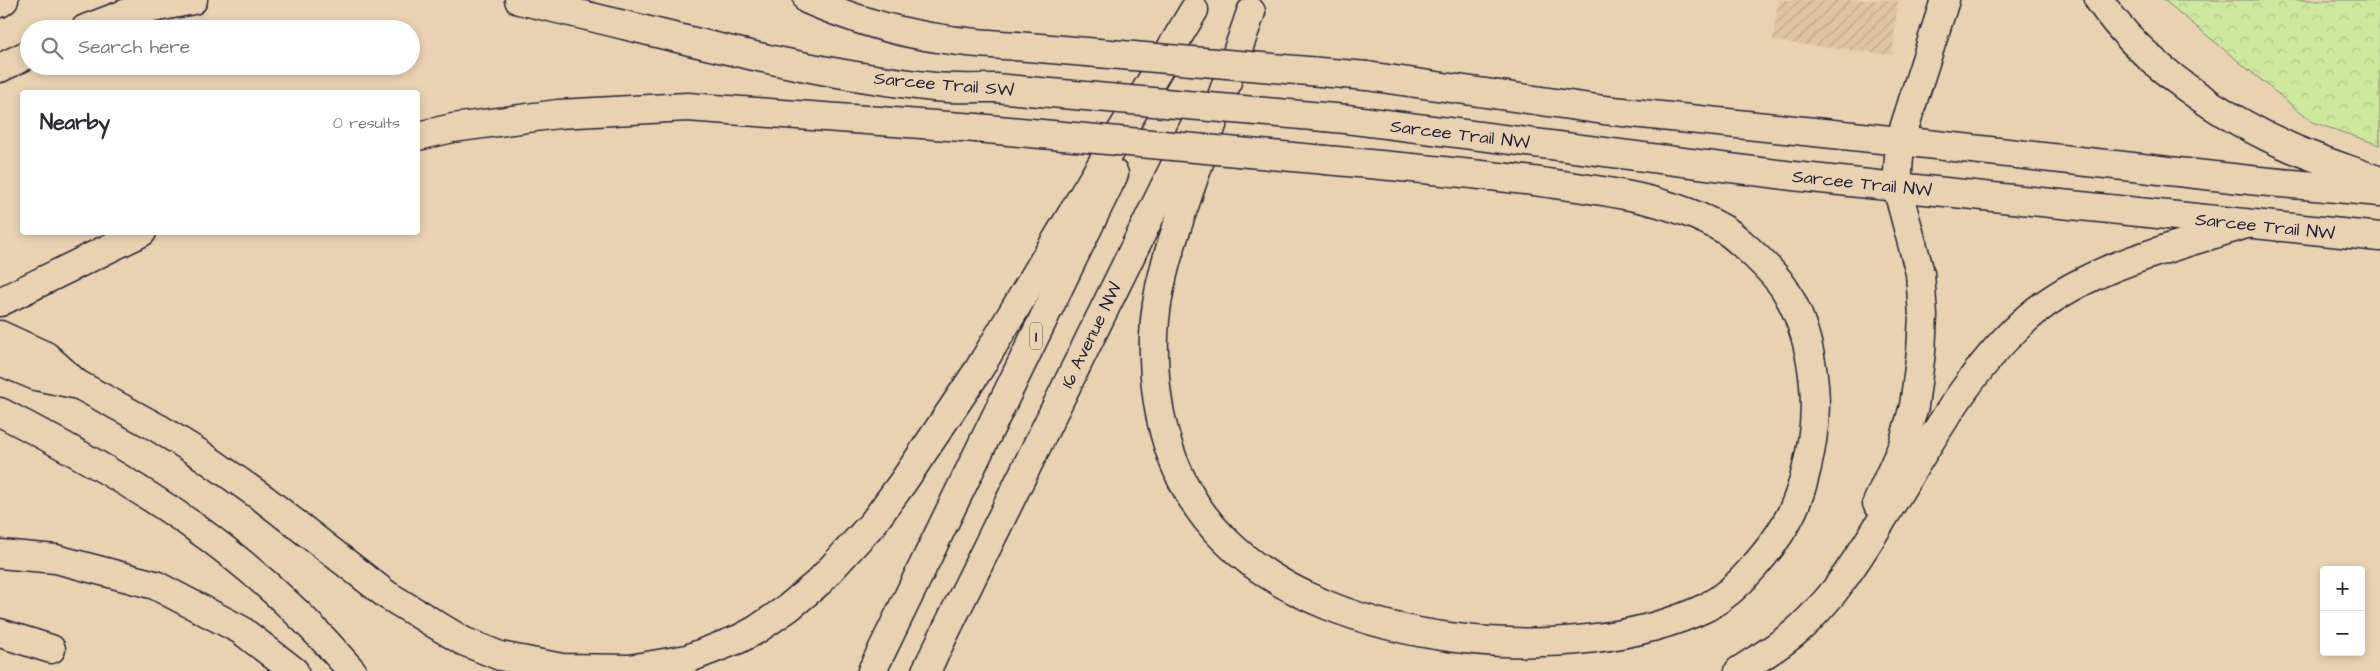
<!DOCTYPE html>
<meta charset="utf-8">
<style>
body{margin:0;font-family:"Architects Daughter",sans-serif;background:#f7f7f7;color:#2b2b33}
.controls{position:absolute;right:15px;bottom:15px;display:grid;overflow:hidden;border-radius:5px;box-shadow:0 2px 8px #0003}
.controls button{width:45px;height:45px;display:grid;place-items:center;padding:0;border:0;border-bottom:1px solid #e1e1e2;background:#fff;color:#2b2b33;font:25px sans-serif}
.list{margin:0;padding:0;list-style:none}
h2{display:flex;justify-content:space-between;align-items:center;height:65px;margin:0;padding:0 20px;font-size:21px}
h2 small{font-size:16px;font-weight:400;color:#7c7c81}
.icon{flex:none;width:28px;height:28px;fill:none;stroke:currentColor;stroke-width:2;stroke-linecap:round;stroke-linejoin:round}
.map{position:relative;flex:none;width:2380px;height:671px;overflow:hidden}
.search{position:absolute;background:#fff;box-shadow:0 2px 8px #0003;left:20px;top:20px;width:400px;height:55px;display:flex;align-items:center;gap:12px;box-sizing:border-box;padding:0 18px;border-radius:28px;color:#7c7c81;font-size:19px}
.panel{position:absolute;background:#fff;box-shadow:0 2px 8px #0003;left:20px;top:90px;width:400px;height:145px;border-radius:5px}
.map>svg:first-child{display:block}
</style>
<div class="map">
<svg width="2380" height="671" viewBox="0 0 2380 671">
<defs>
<pattern id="industrial-furrows" width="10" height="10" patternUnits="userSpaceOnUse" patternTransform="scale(1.25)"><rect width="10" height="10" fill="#dec4a2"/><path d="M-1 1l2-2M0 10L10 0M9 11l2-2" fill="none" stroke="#bea88c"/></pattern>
<pattern id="park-crowns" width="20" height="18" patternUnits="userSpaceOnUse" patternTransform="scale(1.25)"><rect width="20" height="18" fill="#cee89e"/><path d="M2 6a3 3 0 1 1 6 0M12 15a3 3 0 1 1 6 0" fill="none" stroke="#b1c789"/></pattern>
</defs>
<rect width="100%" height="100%" fill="#e9d2b1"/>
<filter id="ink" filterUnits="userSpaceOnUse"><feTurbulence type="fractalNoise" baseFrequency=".02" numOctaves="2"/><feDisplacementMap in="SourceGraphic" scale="10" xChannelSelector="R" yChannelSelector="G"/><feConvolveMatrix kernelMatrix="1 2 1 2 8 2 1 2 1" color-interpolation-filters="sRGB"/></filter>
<g filter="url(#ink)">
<path fill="url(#industrial-furrows)" d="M 1778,0 L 1898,0 L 1892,55 L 1773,41 Z"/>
<path fill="url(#park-crowns)" stroke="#78856c" d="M 2164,0 L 2380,0 L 2380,145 L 2312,122 Z"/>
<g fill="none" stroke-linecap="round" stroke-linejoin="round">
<g stroke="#22223b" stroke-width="31">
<path id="minor" d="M 0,633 L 51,649"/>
</g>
<g stroke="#22223b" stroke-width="31">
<g id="tertiary">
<path d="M 1900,141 L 2259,181 L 2380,192"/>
<path d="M 1897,187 L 2380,237"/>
</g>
</g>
<g stroke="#22223b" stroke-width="31">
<g id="trunk">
<path d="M 519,0 C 657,31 793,72 934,87 C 954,89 975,88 995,88"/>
<path d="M 808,0 C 850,18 898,33 944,39 C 968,43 992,44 1016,46"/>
<path d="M 0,3 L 4,0"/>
<path d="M 85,29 L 127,13 L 193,0"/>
<path d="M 0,68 L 29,54"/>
<path d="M 1367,76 L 1604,110 L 1900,141"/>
<path d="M 1346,119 L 1793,176 L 1897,187"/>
<path d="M 0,554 L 56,559 L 155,585 L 241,630 L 294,671"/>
</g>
</g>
<g stroke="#22223b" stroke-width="31">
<g id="motorway">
<path d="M 2099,0 C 2143,65 2222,118 2294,149 C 2322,161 2351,170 2380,181"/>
<path d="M 1251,12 C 1231,70 1211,128 1191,186 C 1175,233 1155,285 1154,336 C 1152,410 1170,486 1225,540 C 1332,648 1574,671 1707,607 C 1723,598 1739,584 1751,570 C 1790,527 1803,497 1812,441 C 1820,393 1811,333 1786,291 C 1776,275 1761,261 1747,248 C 1740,242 1733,235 1725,230 C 1672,199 1608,191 1548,183 C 1475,173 1400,167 1326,160"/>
<path d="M 418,136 L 453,128 L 558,114 L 687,107 L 976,128"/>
<path d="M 0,302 L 142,232"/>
<path d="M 0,335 L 46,356 L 78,385"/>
<path d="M 0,361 L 36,376 L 79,385 L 158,428 L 200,454 L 264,499 L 387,595 L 463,641 L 500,656 L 562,668 L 630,669 L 687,659 L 739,639 L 756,630 L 788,608 L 819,582 L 873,523 L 903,482 L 979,369 L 1194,10"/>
<path d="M 0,412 C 138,483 249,551 352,671"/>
<path d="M 1877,503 L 1903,445 L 1914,406 L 1921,352 L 1923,316 L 1920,273 L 1897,187 L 1900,141 L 1945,0"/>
<path d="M 872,671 L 1114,174"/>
<path d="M 926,671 L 1194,127"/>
<path d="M 1739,671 C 1757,659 1776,648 1792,635 C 1806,624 1831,597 1841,582 C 1903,498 1955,375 2037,310 C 2096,264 2176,247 2246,224"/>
</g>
</g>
<use href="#minor" stroke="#e9d2b1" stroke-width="28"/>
<use href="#tertiary" stroke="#e9d2b1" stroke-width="28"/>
<use href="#trunk" stroke="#e9d2b1" stroke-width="28"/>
<use href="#motorway" stroke="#e9d2b1" stroke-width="28"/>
<g stroke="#22223b" stroke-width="31" stroke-linecap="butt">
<g id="trunk-bridge">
<path d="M 1016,46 L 1367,76"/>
<path d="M 995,88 L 1346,119"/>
</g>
</g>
<g stroke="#22223b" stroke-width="31" stroke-linecap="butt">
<path id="motorway-bridge" d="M 976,128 L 1326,160"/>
</g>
<use href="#trunk-bridge" stroke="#e9d2b1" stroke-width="28"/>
<use href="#motorway-bridge" stroke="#e9d2b1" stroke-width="28"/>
</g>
</g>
<g text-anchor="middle" stroke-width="5" stroke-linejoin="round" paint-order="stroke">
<rect fill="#e9d2b1" stroke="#5e575e" stroke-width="1" x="1030" y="322.5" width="12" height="27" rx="4"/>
<g font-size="16" font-weight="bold" fill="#22223b">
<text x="1036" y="342">1</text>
</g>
<g font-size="18" fill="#22223b" stroke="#e9d2b1">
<text transform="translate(944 84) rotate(5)" y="6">Sarcee Trail SW</text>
<text transform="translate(1460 134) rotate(7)" y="6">Sarcee Trail NW</text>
<text transform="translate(1862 183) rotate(6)" y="6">Sarcee Trail NW</text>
<text transform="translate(2265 226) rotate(6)" y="6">Sarcee Trail NW</text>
<text transform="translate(1091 335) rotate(-64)" y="6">16 Avenue NW</text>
</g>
</g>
</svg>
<div class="controls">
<button>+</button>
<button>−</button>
</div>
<div class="search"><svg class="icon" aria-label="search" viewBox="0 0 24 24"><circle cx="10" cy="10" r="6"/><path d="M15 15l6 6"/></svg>Search here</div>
<section class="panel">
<h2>Nearby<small>0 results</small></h2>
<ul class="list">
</ul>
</section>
</div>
